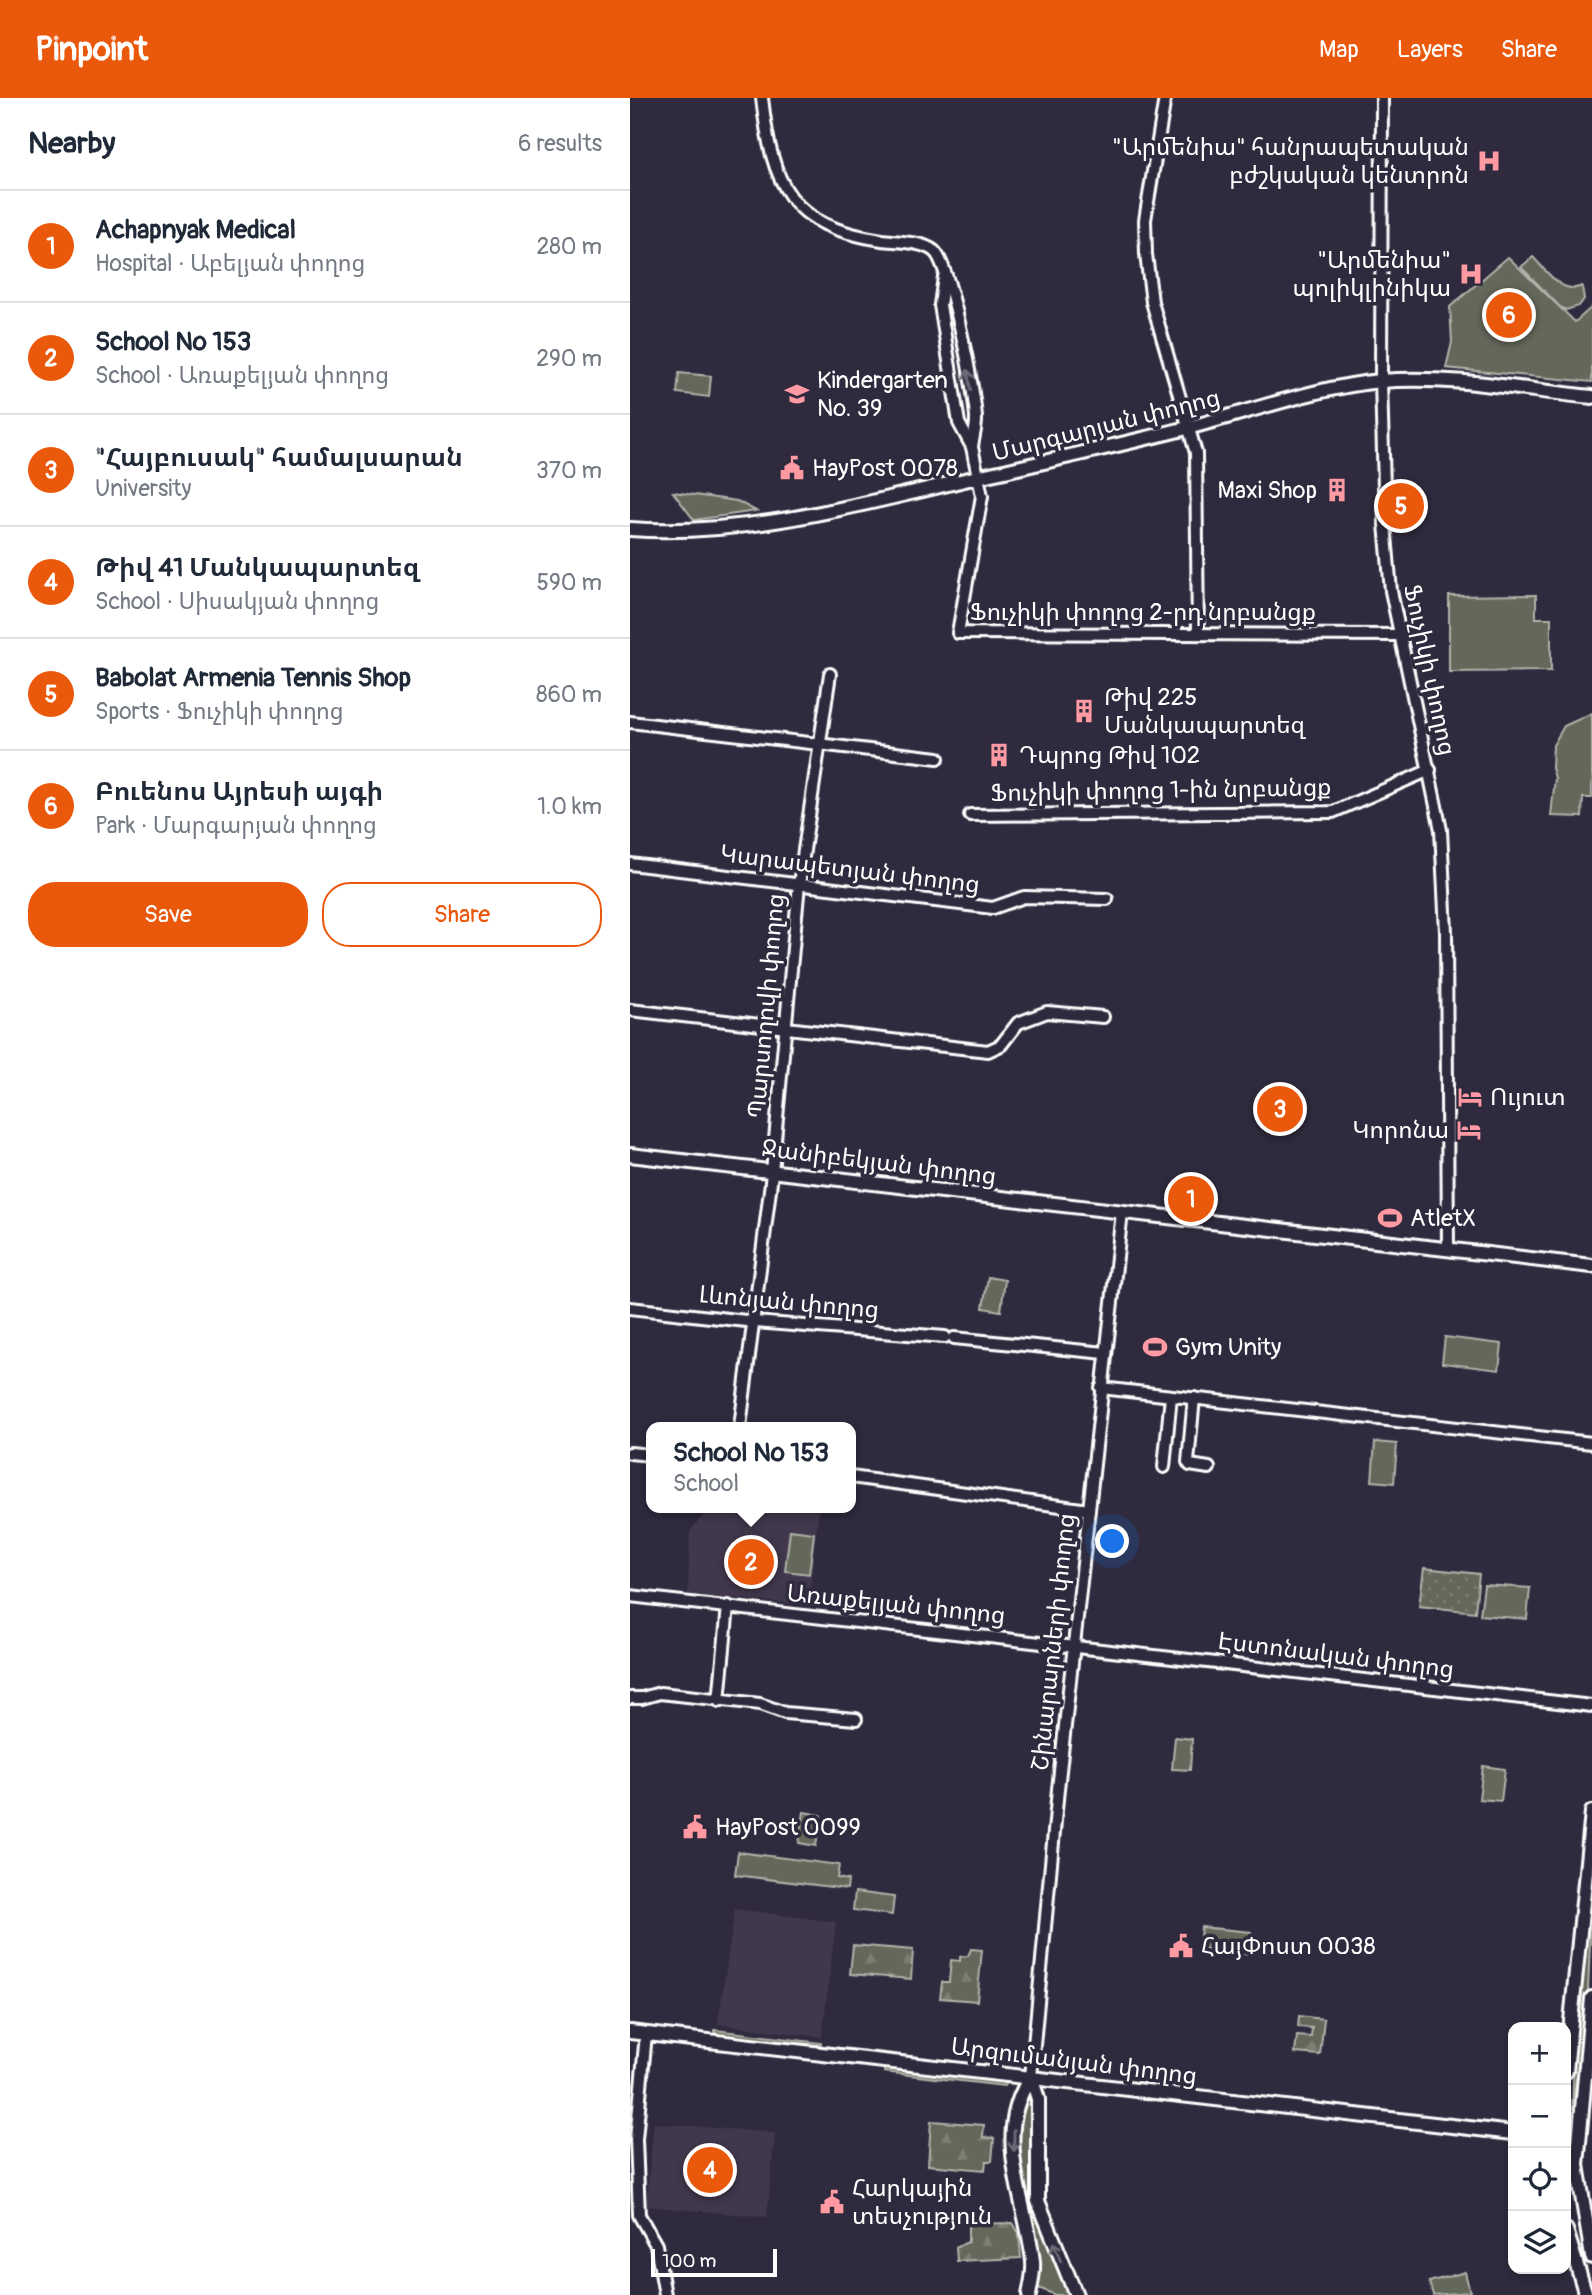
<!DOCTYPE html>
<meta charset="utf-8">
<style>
body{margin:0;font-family:Pangolin,"Noto Sans Armenian",sans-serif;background:#f2f2f3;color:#1f2937}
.controls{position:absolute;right:21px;bottom:21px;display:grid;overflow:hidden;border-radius:14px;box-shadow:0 4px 10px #0003}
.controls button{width:63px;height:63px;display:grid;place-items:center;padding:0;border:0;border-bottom:2px solid #e0e1e3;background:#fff;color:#1f2937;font:35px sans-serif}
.scale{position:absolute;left:21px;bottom:18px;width:126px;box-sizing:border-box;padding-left:7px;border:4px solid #fff;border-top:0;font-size:19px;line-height:24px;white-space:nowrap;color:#fff;-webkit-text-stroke:5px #2f2a3d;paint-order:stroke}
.you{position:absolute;left:483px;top:1444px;width:24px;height:24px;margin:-18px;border:5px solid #fff;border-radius:50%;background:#1a73e8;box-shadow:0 0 0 10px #1a73e833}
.badge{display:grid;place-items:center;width:46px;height:46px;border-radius:50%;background:#ea580c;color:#fff;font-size:23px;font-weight:700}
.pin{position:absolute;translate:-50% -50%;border:4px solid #fff;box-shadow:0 2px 7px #0006}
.popup{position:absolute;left:16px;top:1324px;width:210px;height:91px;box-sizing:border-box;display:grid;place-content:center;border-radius:14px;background:#fff;filter:drop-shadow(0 2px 5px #0005);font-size:23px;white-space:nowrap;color:#747a83}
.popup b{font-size:26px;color:#1f2937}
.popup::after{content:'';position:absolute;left:50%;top:100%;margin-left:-14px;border:14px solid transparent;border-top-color:#fff}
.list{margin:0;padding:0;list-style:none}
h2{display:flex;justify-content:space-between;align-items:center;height:91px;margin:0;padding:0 28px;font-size:30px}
h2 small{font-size:23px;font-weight:400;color:#747a83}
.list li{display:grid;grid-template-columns:46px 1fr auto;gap:21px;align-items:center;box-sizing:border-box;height:112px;padding:0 28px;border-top:2px solid #e0e1e3}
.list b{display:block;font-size:26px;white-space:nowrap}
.list p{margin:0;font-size:23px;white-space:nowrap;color:#747a83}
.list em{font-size:23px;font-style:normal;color:#747a83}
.actions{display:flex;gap:14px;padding:21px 28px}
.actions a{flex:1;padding:16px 0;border:2px solid #ea580c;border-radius:28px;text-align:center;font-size:24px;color:#ea580c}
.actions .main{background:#ea580c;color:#fff}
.icon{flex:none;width:38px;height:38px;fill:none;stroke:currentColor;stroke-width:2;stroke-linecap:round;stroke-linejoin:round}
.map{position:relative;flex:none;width:962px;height:2197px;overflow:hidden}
header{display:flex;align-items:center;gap:42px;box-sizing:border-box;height:98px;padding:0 35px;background:#ea580c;color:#fff}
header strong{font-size:33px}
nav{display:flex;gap:38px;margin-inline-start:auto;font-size:24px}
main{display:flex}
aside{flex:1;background:#fff}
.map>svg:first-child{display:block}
</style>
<header>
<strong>Pinpoint</strong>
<nav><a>Map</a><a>Layers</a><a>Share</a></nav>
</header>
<main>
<aside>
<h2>Nearby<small>6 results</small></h2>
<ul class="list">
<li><span class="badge">1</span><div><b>Achapnyak Medical</b><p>Hospital · Աբելյան փողոց</p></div><em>280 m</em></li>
<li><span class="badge">2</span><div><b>School № 153</b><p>School · Առաքելյան փողոց</p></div><em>290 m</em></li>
<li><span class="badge">3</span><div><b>&quot;Հայբուսակ&quot; համալսարան</b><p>University</p></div><em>370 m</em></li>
<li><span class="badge">4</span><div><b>Թիվ 41 Մանկապարտեզ</b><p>School · Սիսակյան փողոց</p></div><em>590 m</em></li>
<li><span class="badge">5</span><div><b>Babolat Armenia Tennis Shop</b><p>Sports · Ֆուչիկի փողոց</p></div><em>860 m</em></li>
<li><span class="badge">6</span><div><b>Բուենոս Այրեսի այգի</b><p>Park · Մարգարյան փողոց</p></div><em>1.0 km</em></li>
</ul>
<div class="actions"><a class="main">Save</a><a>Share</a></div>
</aside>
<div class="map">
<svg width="962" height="2197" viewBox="0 0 962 2197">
<defs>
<pattern id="forest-firs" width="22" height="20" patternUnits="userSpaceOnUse" patternTransform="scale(1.75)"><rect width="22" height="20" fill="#64685a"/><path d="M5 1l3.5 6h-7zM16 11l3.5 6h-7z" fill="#7b7f73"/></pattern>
<pattern id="garden-dots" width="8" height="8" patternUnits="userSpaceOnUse" patternTransform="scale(1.75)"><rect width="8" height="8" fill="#64685a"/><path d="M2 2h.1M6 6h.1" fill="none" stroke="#7b7f73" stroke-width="1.8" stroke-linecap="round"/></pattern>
</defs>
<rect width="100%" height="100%" fill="#2f2a3d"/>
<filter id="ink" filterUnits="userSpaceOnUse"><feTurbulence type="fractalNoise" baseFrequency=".0143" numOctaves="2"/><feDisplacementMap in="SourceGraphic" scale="14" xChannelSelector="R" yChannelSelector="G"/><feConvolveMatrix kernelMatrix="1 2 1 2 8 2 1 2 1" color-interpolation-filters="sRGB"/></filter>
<g filter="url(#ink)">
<g fill="#42394e">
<path d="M 80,1410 L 189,1410 L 178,1507 L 58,1496 L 60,1433 Z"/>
<path d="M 105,1811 L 206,1824 L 192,1939 L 88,1926 Z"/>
<path d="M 24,2025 L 145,2035 L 137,2119 L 16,2108 Z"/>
</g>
<g fill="#64685a" stroke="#b2b4ac" stroke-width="2">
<path d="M 878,159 L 945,224 L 962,209 L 962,284 L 816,270 L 822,244 L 820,209 Z"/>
<path d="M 903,159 C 916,172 932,198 952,188 L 954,201 L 949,208 L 936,212 L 930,209 L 891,169 Z"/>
<path d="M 49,275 L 81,278 L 79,299 L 47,295 Z"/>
<path d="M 43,394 L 107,403 L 126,413 L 64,422 Z"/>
<path d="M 906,497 L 906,520 L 921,520 L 921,573 L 819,574 L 819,498 Z"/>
<path d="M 962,615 L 962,700 L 953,700 L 952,719 L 921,718 L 925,680 L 922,670 L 923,647 L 934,628 Z"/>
<path d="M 358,1179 L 375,1182 L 371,1213 L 353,1210 Z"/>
<path d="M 815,1239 L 872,1246 L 869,1272 L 812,1265 Z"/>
<path d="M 745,1344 L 767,1346 L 764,1385 L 742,1383 Z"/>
<path d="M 160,1432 L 184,1435 L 179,1476 L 155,1473 Z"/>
<path d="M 854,1487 L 900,1490 L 897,1521 L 850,1517 Z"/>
<path d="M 545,1639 L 562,1641 L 560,1672 L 542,1671 Z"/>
<path d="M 853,1668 L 875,1671 L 871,1703 L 849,1701 Z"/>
<path d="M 174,1714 L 191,1717 L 186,1748 L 169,1745 Z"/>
<path d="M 108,1754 L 209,1767 L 207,1780 L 218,1782 L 217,1791 L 105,1777 Z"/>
<path d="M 225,1794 L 264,1799 L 262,1817 L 223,1812 Z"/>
<path d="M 962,1798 L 958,1892 L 942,2012 L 944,1960 Z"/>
<path d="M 85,1932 L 191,1945 L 190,1952 L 85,1940 Z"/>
<path d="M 254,1970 L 380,1983 L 374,1988 L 254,1974 Z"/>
<path d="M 397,1995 L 404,2001 L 401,2096 L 395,2096 L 391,2093 L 388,2038 L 390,2001 Z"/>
<path d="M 401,2113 L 406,2117 L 440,2197 L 425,2197 L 404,2188 L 397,2114 Z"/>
<path d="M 835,2174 L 840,2194 L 803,2197 L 799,2184 Z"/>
</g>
<g fill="url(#forest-firs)" stroke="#b2b4ac" stroke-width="2">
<path d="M 571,1829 L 621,1834 L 619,1856 L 569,1850 Z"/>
<path d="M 223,1847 L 283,1852 L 281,1881 L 220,1876 Z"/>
<path d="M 341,1851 L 352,1852 L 347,1903 L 310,1900 L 312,1884 L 319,1884 L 321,1862 L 330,1863 L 330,1859 L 338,1858 Z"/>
<path d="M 669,1918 L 694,1921 L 690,1957 L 665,1955 L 667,1938 L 681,1939 L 682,1930 L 668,1929 Z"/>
<path d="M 301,2023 L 354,2027 L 353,2039 L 364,2040 L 362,2063 L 356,2063 L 355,2072 L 298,2067 Z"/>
<path d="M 383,2125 L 389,2135 L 391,2160 L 327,2163 L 326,2149 L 338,2144 L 338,2126 Z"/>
</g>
<path fill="url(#garden-dots)" stroke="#b2b4ac" stroke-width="2" d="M 794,1470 L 849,1476 L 845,1514 L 789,1508 Z"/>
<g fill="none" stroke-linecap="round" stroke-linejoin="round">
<g stroke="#fff" stroke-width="16">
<g id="minor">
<path d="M 132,0 C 142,87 159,129 252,142 C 266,144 292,143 304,153 C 320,165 346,298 346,322 C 346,331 343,340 342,349"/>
<path d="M 535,0 L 515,122 L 516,156 L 522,204 L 566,355 L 568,536"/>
<path d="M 752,0 L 751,283 L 755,426 L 761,493 L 811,732 L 816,834 L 818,1152"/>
<path d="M 314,179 L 310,207 L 329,325 L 342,349 L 352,398 L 328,535 L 770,537"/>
<path d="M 0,624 L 308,660"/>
<path d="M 340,717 L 703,714 L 800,672"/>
<path d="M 0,766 L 363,810 L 394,799 L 477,801"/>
<path d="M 0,912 L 358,953 L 371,947 L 388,925 L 417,914 L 473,919"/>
<path d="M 0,1210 L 125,1224 L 315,1239"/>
<path d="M 324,1240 L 475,1255"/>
<path d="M 471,1290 L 962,1345"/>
<path d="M 564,1300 L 558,1364 L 560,1367 L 579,1370"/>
<path d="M 110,1329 L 141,1084 L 169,786 L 200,576"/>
<path d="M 0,1355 L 21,1357"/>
<path d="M 534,1369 L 541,1298"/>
<path d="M 221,1379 L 459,1412"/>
<path d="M 0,1498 L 962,1608"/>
<path d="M 0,1600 L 12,1600 L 30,1595 L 130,1606 L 155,1615 L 226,1621"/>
<path d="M 89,1603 L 98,1508"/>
<path d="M 16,1936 L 6,2041 L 9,2117 L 26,2147 L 35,2197"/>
<path d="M 401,1979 L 428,1691 L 492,1114"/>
</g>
</g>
<g stroke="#fff" stroke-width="18">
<g id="major">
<path d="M 0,431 C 114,439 229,407 339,381 C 413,364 487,348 561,329 C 623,313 687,289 751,283 C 821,277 893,292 962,299"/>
<path d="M 0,1057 L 962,1168"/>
<path d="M 962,1900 L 947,2067 L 962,2159"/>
<path d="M 0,1934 L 883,2035"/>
<path d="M 936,1973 L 962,1714"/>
<path d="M 401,1979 L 408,2001 L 408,2103 L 446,2197"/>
<path d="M 936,2132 L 956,2197"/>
<path d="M 399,2197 C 401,2186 404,2175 403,2164 C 397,2103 361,2036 401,1979"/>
</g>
</g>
<use href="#minor" stroke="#2f2a3d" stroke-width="10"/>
<use href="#major" stroke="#2f2a3d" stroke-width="12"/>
</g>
<defs><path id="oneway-shaft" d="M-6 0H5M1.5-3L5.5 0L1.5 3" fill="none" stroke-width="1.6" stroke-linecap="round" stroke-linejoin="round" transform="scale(1.75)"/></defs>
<g stroke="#6d6a77">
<use href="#oneway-shaft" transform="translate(339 282) rotate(-99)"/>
<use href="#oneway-shaft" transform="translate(384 2043) rotate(90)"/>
<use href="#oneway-shaft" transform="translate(427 2154) rotate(-112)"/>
</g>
</g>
<defs>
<g id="hospital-bare" transform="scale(1.89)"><path d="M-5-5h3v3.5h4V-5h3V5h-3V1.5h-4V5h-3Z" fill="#ff9aa2" stroke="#2f2a3d" stroke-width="2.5" paint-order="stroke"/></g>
<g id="school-bare" transform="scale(1.89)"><path d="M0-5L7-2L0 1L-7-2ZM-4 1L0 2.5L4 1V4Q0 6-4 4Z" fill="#ff9aa2" stroke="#2f2a3d" stroke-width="2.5" paint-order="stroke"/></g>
<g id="civic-bare" transform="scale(1.89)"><path d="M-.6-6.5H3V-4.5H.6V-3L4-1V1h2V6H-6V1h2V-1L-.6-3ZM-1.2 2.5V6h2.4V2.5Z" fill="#ff9aa2" stroke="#2f2a3d" stroke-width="2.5" paint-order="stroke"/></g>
<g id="building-bare" transform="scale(1.89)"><path d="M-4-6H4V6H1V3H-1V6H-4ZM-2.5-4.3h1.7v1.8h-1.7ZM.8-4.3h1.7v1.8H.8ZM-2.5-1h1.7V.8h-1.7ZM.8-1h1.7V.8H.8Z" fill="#ff9aa2" stroke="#2f2a3d" stroke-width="2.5" paint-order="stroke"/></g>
<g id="hotel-bare" transform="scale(1.89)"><path d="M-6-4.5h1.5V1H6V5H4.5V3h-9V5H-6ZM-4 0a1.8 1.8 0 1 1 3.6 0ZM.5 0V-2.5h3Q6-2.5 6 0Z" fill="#ff9aa2" stroke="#2f2a3d" stroke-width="2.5" paint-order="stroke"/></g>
<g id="stadium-bare" transform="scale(1.89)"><path d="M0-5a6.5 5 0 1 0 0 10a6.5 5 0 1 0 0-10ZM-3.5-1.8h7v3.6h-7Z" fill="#ff9aa2" stroke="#2f2a3d" stroke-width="2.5" paint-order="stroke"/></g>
</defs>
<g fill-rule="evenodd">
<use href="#hospital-bare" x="859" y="63"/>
<use href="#hospital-bare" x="841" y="176"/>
<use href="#school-bare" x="167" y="296"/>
<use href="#civic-bare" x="162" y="370"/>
<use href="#building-bare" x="707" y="392"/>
<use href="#building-bare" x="454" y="613"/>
<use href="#building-bare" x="369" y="657"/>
<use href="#hotel-bare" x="840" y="999"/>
<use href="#hotel-bare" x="839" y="1032"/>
<use href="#stadium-bare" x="760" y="1120"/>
<use href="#stadium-bare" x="525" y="1249"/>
<use href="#civic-bare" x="65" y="1729"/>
<use href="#civic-bare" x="551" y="1848"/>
<use href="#civic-bare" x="202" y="2104"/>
</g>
<g text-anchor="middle" stroke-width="7" stroke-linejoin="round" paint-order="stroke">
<g font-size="24" fill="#fff" stroke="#2f2a3d" text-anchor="start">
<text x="839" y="57" text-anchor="end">"Արմենիա" հանրապետական<tspan x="839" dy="28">բժշկական կենտրոն</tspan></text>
<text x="821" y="170" text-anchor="end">"Արմենիա"<tspan x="821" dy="28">պոլիկլինիկա</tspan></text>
<text x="187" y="290">Kindergarten<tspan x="187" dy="28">No. 39</tspan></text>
<text x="182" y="378">HayPost 0078</text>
<text x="687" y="400" text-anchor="end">Maxi Shop</text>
<text x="474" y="607">Թիվ 225<tspan x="474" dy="28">Մանկապարտեզ</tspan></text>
<text x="389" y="665">Դպրոց Թիվ 102</text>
<text x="860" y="1007">Ույուտ</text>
<text x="819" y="1040" text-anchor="end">Կորոնա</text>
<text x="780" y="1128">AtletX</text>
<text x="545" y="1257">Gym Unity</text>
<text x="85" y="1737">HayPost 0099</text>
<text x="571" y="1856">ՀայՓոստ 0038</text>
<text x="222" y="2098">Հարկային<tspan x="222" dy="28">տեսչություն</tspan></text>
</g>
<g font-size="24" fill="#fff" stroke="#2f2a3d">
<text transform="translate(476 327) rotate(-14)" y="8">Մարգարյան փողոց</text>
<text x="513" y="522">Ֆուչիկի փողոց 2-րդ նրբանցք</text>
<text transform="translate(800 572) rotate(78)" y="8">Ֆուչիկի փողոց</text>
<text transform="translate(531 692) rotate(-1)" y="8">Ֆուչիկի փողոց 1-ին նրբանցք</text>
<text transform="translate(220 771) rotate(7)" y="8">Կարապետյան փողոց</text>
<text transform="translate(136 908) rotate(-85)" y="8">Պարսողովի փողոց</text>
<text transform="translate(249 1064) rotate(7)" y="8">Ջանիբեկյան փողոց</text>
<text transform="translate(159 1204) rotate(5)" y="8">Լևոնյան փողոց</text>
<text transform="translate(266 1506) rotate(6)" y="8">Առաքելյան փողոց</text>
<text transform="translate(423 1544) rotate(-84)" y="8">Շինարարների փողոց</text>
<text transform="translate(706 1557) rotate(7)" y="8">Էստոնական փողոց</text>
<text transform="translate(444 1963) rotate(7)" y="8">Արզումանյան փողոց</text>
</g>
</g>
</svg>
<div class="controls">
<button>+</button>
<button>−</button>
<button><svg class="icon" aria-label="locate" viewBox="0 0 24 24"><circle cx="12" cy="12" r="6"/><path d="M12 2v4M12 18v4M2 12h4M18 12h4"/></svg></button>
<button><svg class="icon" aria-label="layers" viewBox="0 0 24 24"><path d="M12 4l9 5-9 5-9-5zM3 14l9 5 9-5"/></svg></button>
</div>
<div class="scale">100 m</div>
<div class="you"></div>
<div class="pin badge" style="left:561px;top:1101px">1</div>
<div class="pin badge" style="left:121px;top:1464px">2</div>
<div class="popup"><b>School № 153</b>School</div>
<div class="pin badge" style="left:650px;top:1011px">3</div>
<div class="pin badge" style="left:80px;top:2072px">4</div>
<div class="pin badge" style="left:771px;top:408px">5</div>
<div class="pin badge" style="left:879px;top:217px">6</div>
</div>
</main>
